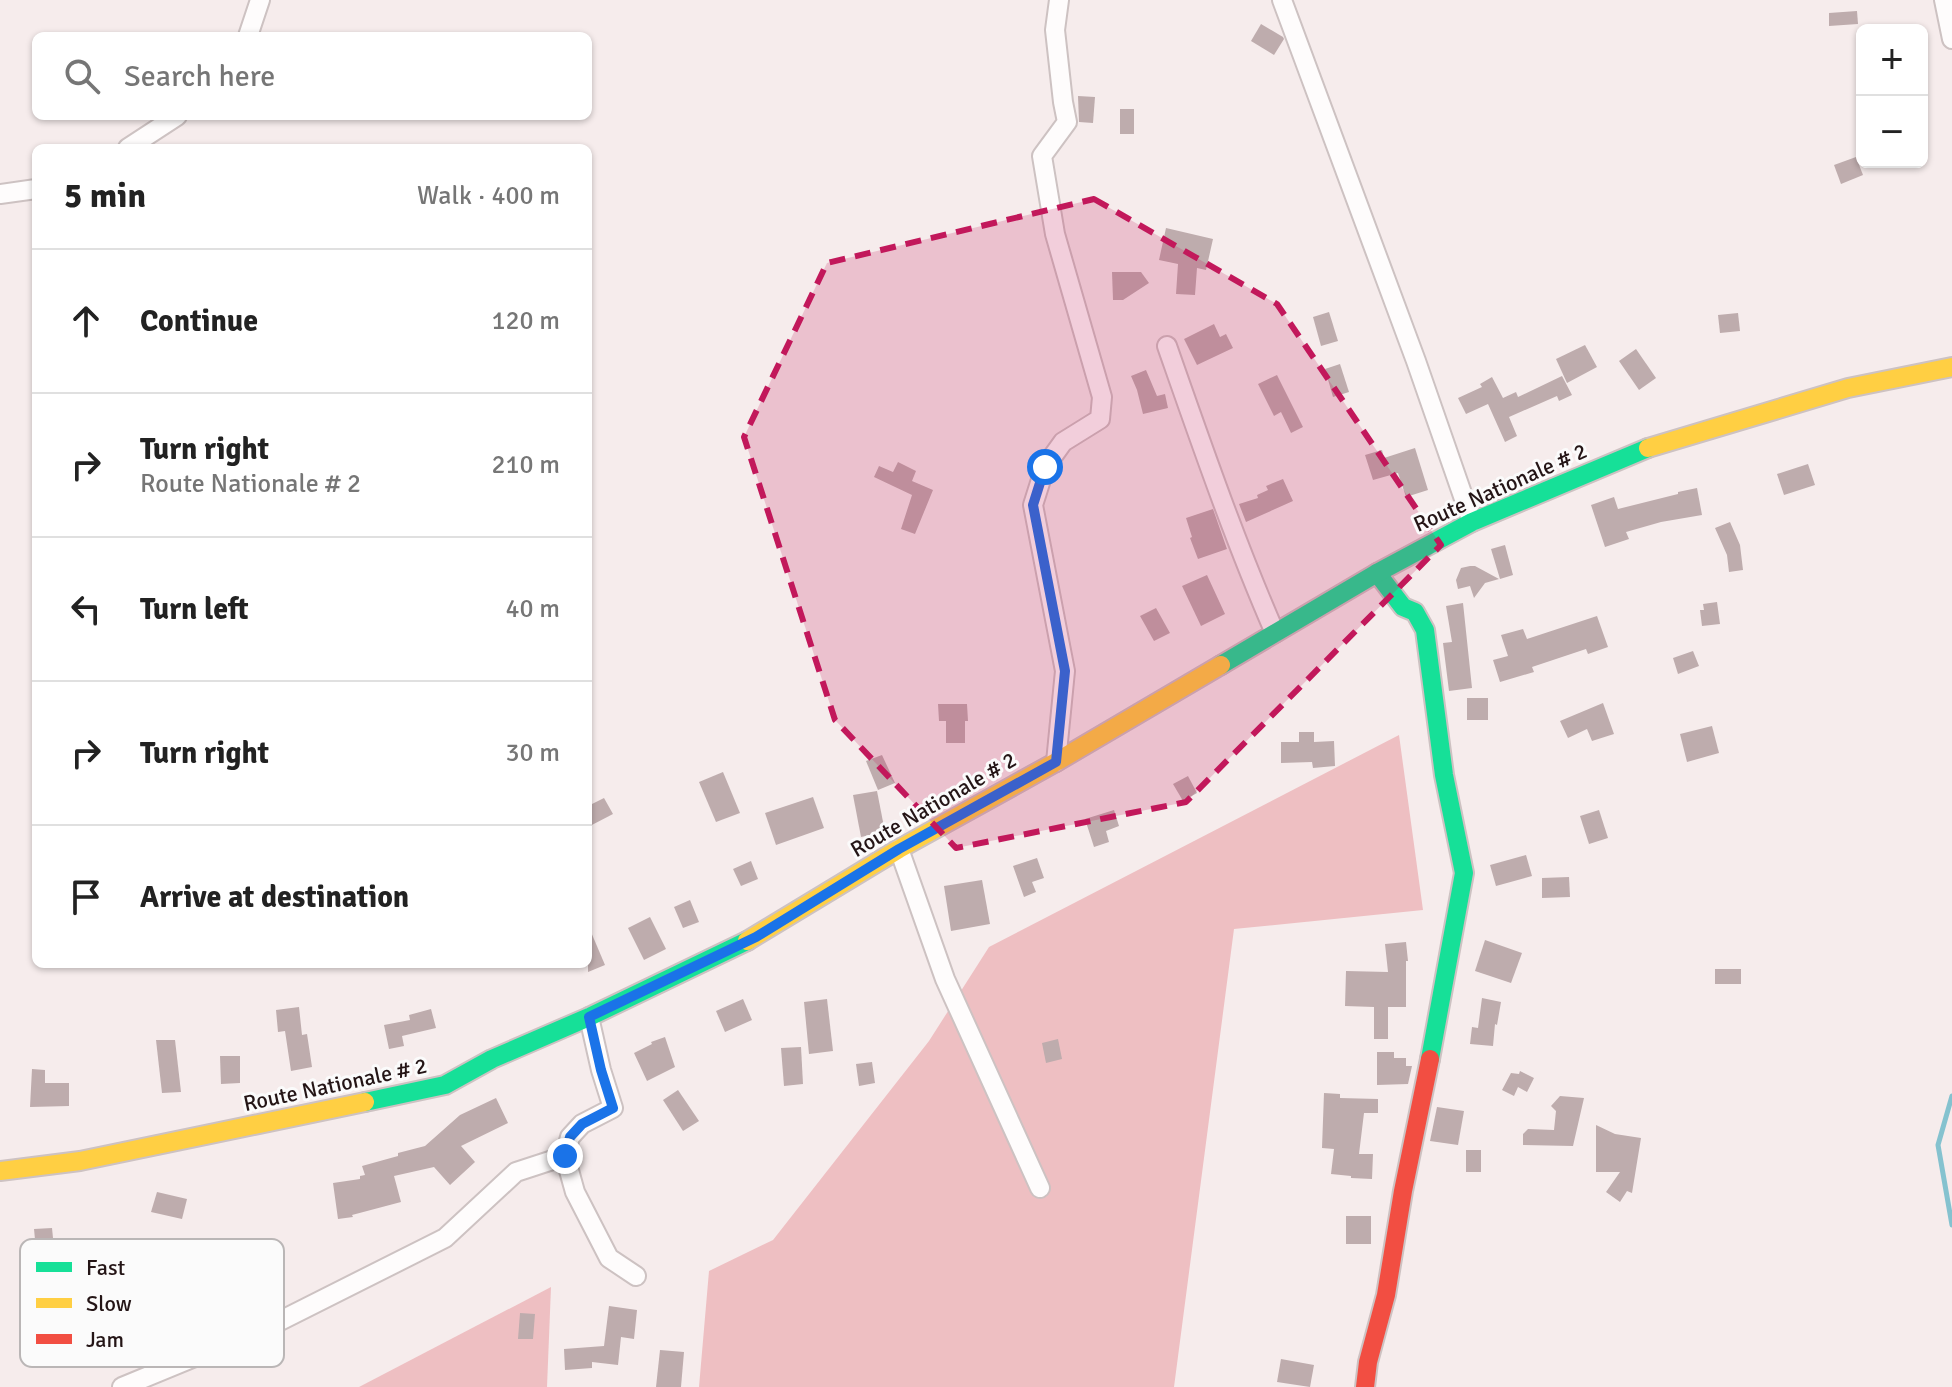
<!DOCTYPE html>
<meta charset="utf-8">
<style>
body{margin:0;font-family:Signika,sans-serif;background:#f2f2f2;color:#222}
.controls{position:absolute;right:24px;top:24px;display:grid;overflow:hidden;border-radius:12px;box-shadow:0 2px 6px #0004}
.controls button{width:72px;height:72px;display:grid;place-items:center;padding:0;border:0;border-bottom:2px solid #e0e0e0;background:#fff;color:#222;font:40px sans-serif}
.stop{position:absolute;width:24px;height:24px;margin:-18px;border:6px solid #1a73e8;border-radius:50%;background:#fff}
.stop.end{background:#1a73e8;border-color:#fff;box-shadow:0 2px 8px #0008}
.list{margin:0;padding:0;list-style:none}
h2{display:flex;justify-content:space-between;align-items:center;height:104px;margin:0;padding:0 32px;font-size:34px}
h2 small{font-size:26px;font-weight:400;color:#767676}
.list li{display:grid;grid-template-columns:52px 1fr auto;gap:24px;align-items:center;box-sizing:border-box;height:144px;padding:0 32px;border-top:2px solid #e0e0e0}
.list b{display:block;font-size:30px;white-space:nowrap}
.list p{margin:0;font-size:26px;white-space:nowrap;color:#767676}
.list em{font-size:26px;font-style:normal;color:#767676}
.icon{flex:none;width:44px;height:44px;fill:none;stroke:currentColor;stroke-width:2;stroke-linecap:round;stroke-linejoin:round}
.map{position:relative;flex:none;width:1952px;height:1387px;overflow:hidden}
.search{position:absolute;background:#fff;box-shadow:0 2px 6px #0004;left:32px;top:32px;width:560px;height:88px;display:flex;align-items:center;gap:20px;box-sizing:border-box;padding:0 28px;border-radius:12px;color:#767676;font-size:30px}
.panel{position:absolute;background:#fff;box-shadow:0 2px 6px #0004;left:32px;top:144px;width:560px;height:824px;border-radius:12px}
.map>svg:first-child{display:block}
</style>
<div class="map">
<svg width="1952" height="1387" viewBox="0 0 1952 1387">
<rect width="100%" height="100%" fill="#f6ecec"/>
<g fill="#eebfc2">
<path d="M 1399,735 L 1423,910 L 1234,929 L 1174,1387 L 699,1387 L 709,1271 L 773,1240 L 929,1041 L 989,947 Z"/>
<path d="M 551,1287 L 547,1387 L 359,1387 Z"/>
</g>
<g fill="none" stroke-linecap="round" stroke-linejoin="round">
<path stroke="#85c2cf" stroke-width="5" d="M 1952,1096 L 1938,1145 L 1952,1225"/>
</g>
<g fill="#beacad">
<path d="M 1857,11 L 1858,24 L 1829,26 L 1829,13 Z"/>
<path d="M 1261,24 L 1283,37 L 1284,39 L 1274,55 L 1251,41 Z"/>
<path d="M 1078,96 L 1095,97 L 1093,123 L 1079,122 Z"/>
<rect x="1120" y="109" width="14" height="25"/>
<path d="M 1856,157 L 1863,175 L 1841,184 L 1834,165 Z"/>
<path d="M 1166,228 L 1213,239 L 1206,270 L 1197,268 L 1195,295 L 1176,294 L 1178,264 L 1159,260 Z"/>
<path d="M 1112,272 L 1141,272 L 1149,283 L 1123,300 L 1113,300 Z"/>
<path d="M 1329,312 L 1338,341 L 1321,346 L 1313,317 Z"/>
<path d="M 1738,313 L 1740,331 L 1720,333 L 1718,315 Z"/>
<path d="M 1214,324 L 1220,337 L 1226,334 L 1233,348 L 1197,365 L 1184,339 Z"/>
<path d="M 1585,345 L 1597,367 L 1567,383 L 1556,359 Z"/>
<path d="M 1636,349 L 1656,378 L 1639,390 L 1619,361 Z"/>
<path d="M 1340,364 L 1349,392 L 1333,397 L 1325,369 Z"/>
<path d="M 1146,370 L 1157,396 L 1165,394 L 1168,408 L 1143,414 L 1137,390 L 1131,376 Z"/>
<path d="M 1277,375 L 1303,427 L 1291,433 L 1281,412 L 1274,416 L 1258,384 Z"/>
<path d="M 1562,376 L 1572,395 L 1559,401 L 1557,396 L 1509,417 L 1517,436 L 1505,442 L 1488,404 L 1466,414 L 1458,398 L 1482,387 L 1480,384 L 1492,377 L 1503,398 L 1516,392 L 1518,397 Z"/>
<path d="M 1415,448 L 1428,490 L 1406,497 L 1398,473 L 1373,480 L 1365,455 L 1382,450 L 1384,458 Z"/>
<path d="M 898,462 L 916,471 L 912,481 L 933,490 L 915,534 L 901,529 L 912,495 L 874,477 L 879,466 L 893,472 Z"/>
<path d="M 1808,464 L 1815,485 L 1784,495 L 1777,474 Z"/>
<path d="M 1283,479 L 1293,501 L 1246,522 L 1239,504 L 1258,498 L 1257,495 L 1268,490 L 1266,486 Z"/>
<path d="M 1697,488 L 1702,515 L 1661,522 L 1626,532 L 1629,539 L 1605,547 L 1591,505 L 1614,497 L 1618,509 L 1678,494 L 1678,492 Z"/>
<path d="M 1213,509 L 1227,549 L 1198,559 L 1190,538 L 1192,537 L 1186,518 Z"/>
<path d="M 1730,522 L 1740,545 L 1743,570 L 1729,572 L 1727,555 L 1715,528 Z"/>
<path d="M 1505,545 L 1513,575 L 1500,579 L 1491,549 Z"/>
<path d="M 1470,566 L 1475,566 L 1499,579 L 1485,583 L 1474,598 L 1470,586 L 1458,589 L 1456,580 L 1461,568 Z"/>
<path d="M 1207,575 L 1225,614 L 1201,626 L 1182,586 Z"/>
<path d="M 1717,602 L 1720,624 L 1702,626 L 1700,610 L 1704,610 L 1703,604 Z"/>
<path d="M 1463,603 L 1472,688 L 1449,691 L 1443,643 L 1452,642 L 1446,606 Z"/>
<path d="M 1156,608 L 1170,633 L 1154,641 L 1140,616 Z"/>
<path d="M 1597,616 L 1608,647 L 1588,654 L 1586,649 L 1532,667 L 1534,672 L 1500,682 L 1493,660 L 1508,656 L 1501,635 L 1523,629 L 1527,639 Z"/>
<path d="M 1693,651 L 1699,666 L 1678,674 L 1673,658 Z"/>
<rect x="1467" y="698" width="21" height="22"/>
<path d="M 1603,703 L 1614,734 L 1592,741 L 1587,729 L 1568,738 L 1560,721 Z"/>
<path d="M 938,704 L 967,704 L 968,721 L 965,721 L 965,743 L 946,743 L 946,721 L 939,721 Z"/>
<path d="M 1712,726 L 1719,753 L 1687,762 L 1680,734 Z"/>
<path d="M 1299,732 L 1314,732 L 1314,742 L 1334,741 L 1335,766 L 1313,768 L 1312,762 L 1281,763 L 1281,742 L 1299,742 Z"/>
<path d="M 882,755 L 895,783 L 878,790 L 866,761 Z"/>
<path d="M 723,772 L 740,813 L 716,822 L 699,782 Z"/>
<path d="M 1188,776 L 1197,793 L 1183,801 L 1173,784 Z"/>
<path d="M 877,791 L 885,832 L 861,837 L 853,795 Z"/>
<path d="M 813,797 L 824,828 L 776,845 L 765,813 Z"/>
<path d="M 604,798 L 613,814 L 588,827 L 588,806 Z"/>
<path d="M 1114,810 L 1119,826 L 1106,831 L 1109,842 L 1094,847 L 1085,819 Z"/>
<path d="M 1599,810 L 1608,838 L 1589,844 L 1580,816 Z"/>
<path d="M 1526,855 L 1532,876 L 1496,886 L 1490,865 Z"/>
<path d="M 1037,858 L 1044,878 L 1032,882 L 1036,892 L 1024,897 L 1013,866 Z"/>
<path d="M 751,861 L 758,879 L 741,886 L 733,869 Z"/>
<path d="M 1569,877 L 1570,897 L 1542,898 L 1542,878 Z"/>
<path d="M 982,880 L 990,924 L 951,931 L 944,886 Z"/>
<path d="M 690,900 L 699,922 L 683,928 L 674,907 Z"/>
<path d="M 650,917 L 666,949 L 644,960 L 628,928 Z"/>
<path d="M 588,925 L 605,965 L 588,972 Z"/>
<path d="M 1485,940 L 1522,953 L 1511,983 L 1475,971 Z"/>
<path d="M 1406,942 L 1408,961 L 1406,961 L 1406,1007 L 1388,1007 L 1388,1039 L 1374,1039 L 1374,1007 L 1345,1006 L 1346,971 L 1388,972 L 1385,944 Z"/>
<rect x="1715" y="969" width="26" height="15"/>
<path d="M 1482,998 L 1501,1002 L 1497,1025 L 1495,1024 L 1493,1046 L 1470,1044 L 1472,1027 L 1478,1028 Z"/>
<path d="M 743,999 L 752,1020 L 725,1032 L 716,1011 Z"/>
<path d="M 827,999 L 833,1051 L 809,1054 L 804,1002 Z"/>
<path d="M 299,1007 L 302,1035 L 307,1034 L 312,1067 L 291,1071 L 285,1031 L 278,1032 L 276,1010 Z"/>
<path d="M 431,1009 L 436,1028 L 402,1036 L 404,1046 L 389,1049 L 384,1025 L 410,1020 L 409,1015 Z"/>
<path d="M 665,1037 L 675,1067 L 647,1081 L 634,1053 L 652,1044 L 651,1042 Z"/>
<path d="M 1058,1039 L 1062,1059 L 1046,1063 L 1042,1043 Z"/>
<path d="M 156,1040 L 175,1040 L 181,1092 L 162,1093 Z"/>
<path d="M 801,1047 L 803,1084 L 784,1086 L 781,1048 Z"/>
<path d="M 1377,1052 L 1394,1052 L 1394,1058 L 1406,1058 L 1406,1066 L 1412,1066 L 1408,1084 L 1377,1085 Z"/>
<path d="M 220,1056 L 240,1056 L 240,1083 L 221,1084 Z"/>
<path d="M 872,1062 L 875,1083 L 859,1086 L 856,1064 Z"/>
<path d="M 32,1069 L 45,1070 L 45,1083 L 69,1083 L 69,1106 L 30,1107 Z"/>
<path d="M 1520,1071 L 1534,1078 L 1527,1092 L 1518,1087 L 1514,1096 L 1502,1090 L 1511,1073 L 1519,1074 Z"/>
<path d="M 678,1090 L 699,1121 L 683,1131 L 663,1100 Z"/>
<path d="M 1324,1093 L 1340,1094 L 1340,1098 L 1378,1099 L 1378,1113 L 1364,1113 L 1359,1154 L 1373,1154 L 1372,1179 L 1351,1178 L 1351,1176 L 1331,1174 L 1334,1149 L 1322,1148 Z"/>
<path d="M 1560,1096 L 1584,1098 L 1573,1146 L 1523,1145 L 1523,1134 L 1528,1129 L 1554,1130 L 1556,1111 L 1551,1106 Z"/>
<path d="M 496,1098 L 508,1123 L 461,1146 L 475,1162 L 450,1185 L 434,1167 L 394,1176 L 401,1202 L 352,1215 L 353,1217 L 338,1219 L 333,1183 L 360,1179 L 360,1176 L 365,1175 L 362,1166 L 398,1156 L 398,1153 L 425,1146 L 460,1115 Z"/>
<path d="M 1437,1107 L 1464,1111 L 1458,1145 L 1430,1141 Z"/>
<path d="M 1596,1125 L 1615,1134 L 1641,1138 L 1632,1193 L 1627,1191 L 1620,1202 L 1606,1192 L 1620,1172 L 1596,1172 Z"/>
<rect x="1466" y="1150" width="15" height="22"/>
<path d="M 157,1192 L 187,1199 L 182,1219 L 151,1212 Z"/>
<rect x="1346" y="1216" width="25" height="28"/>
<path d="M 52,1228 L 54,1248 L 36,1250 L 34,1229 Z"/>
<path d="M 609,1306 L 637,1310 L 634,1339 L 621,1337 L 618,1365 L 592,1362 L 592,1368 L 565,1370 L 564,1349 L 604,1346 Z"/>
<path d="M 520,1313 L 535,1314 L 533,1339 L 518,1339 Z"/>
<path d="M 660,1350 L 684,1352 L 681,1387 L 656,1387 Z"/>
<path d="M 1281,1359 L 1314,1365 L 1310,1387 L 1277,1382 Z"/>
</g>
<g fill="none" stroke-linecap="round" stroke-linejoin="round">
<g stroke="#cdc2c2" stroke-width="22">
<g id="street">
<path d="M 1282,0 L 1416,361 L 1472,522"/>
<path d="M 1944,0 L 1952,39"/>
<path d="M 248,36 L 260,0"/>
<path d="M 128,148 L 177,116"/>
<path d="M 0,194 L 36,189"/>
<path d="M 1167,346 C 1201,443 1234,539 1275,633"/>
<path d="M 1056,762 L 1065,671 L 1033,505 L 1045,467 L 1063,442 L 1100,419 L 1102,397 L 1055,234 L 1042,156 L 1067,122 L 1063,102 L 1055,30 L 1059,0"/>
<path d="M 899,849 L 945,979 L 1040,1188"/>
<path d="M 589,1017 L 601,1070 L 613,1108 L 582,1124 L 570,1137 L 565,1156 L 575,1192 L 609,1258 L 636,1276"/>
<path d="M 122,1387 L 270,1326 L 445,1238 L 516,1172 L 565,1156"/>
</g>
</g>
<g stroke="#cdc2c2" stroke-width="22">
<g id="fast">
<path d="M 1377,573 L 1403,607 L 1415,612 L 1425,630 L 1444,775 L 1464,873 L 1430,1059"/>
<path d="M 1221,665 L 1377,573 L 1472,522 L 1648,448"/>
<path d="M 365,1102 L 445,1085 L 492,1059 L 589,1017 L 747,941"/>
</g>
</g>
<g stroke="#cdc2c2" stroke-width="22">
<g id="slow">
<path d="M 1648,448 L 1848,388 L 1952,367"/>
<path d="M 747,941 L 899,849 L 1056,762 L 1221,665"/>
<path d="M 0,1171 L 80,1161 L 365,1102"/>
</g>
</g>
<g stroke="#cdc2c2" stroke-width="22">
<path id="jam" d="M 1365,1387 L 1368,1362 L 1386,1295 L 1403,1191 L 1430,1059"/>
</g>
<use href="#street" stroke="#fefcfc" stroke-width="18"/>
<use href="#fast" stroke="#16e098" stroke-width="18"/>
<use href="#slow" stroke="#ffcf43" stroke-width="18"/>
<use href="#jam" stroke="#f24e42" stroke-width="18"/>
</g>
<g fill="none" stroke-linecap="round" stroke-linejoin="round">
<path stroke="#1a73e8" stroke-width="10" d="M 565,1156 L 570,1137 L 582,1124 L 613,1108 L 601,1070 L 589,1017 L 756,937 L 899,849 L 1056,762 L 1065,671 L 1033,505 L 1045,467"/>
</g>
<path fill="#c2185b" fill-opacity="0.2" stroke="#c2185b" stroke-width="6" stroke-dasharray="16 10" stroke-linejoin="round" d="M 1094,199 L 1277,304 L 1441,545 L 1186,802 L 956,848 L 835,720 L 744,437 L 827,263 Z"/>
<g text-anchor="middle" stroke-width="6" stroke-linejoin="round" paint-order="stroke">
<g font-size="22" fill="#241516" stroke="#fbfbfb">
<text transform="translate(1500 487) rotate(-24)" y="8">Route Nationale # 2</text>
<text transform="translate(933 804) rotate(-30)" y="8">Route Nationale # 2</text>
<text transform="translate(335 1084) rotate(-12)" y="8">Route Nationale # 2</text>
</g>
</g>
<rect x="20" y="1239" width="264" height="128" rx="12" fill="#fbfbfb" stroke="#bab6b6" stroke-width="2"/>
<rect x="36" y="1262" width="36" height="10" fill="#16e098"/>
<rect x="36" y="1298" width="36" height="10" fill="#ffcf43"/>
<rect x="36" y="1334" width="36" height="10" fill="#f24e42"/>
<g font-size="22" fill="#241516">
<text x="86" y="1275">Fast</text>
<text x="86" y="1311">Slow</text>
<text x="86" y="1347">Jam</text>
</g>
</svg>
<div class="controls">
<button>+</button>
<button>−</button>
</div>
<div class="stop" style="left:1045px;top:467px"></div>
<div class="stop end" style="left:565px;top:1156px"></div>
<div class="search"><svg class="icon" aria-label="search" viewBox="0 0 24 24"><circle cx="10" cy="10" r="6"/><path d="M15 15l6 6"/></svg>Search here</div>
<section class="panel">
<h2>5 min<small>Walk · 400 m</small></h2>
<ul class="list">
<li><svg class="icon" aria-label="ahead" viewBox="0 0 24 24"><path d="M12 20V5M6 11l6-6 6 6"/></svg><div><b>Continue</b></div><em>120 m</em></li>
<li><svg class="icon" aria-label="right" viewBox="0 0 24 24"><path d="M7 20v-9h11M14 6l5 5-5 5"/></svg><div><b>Turn right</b><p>Route Nationale # 2</p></div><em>210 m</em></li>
<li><svg class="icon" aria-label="left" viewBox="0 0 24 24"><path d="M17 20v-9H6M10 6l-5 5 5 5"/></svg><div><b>Turn left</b></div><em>40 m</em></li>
<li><svg class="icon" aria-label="right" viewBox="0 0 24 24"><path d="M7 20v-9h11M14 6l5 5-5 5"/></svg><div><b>Turn right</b></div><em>30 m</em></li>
<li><svg class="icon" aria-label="arrive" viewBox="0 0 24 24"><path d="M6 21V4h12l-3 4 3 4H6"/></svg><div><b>Arrive at destination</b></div></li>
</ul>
</section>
</div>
